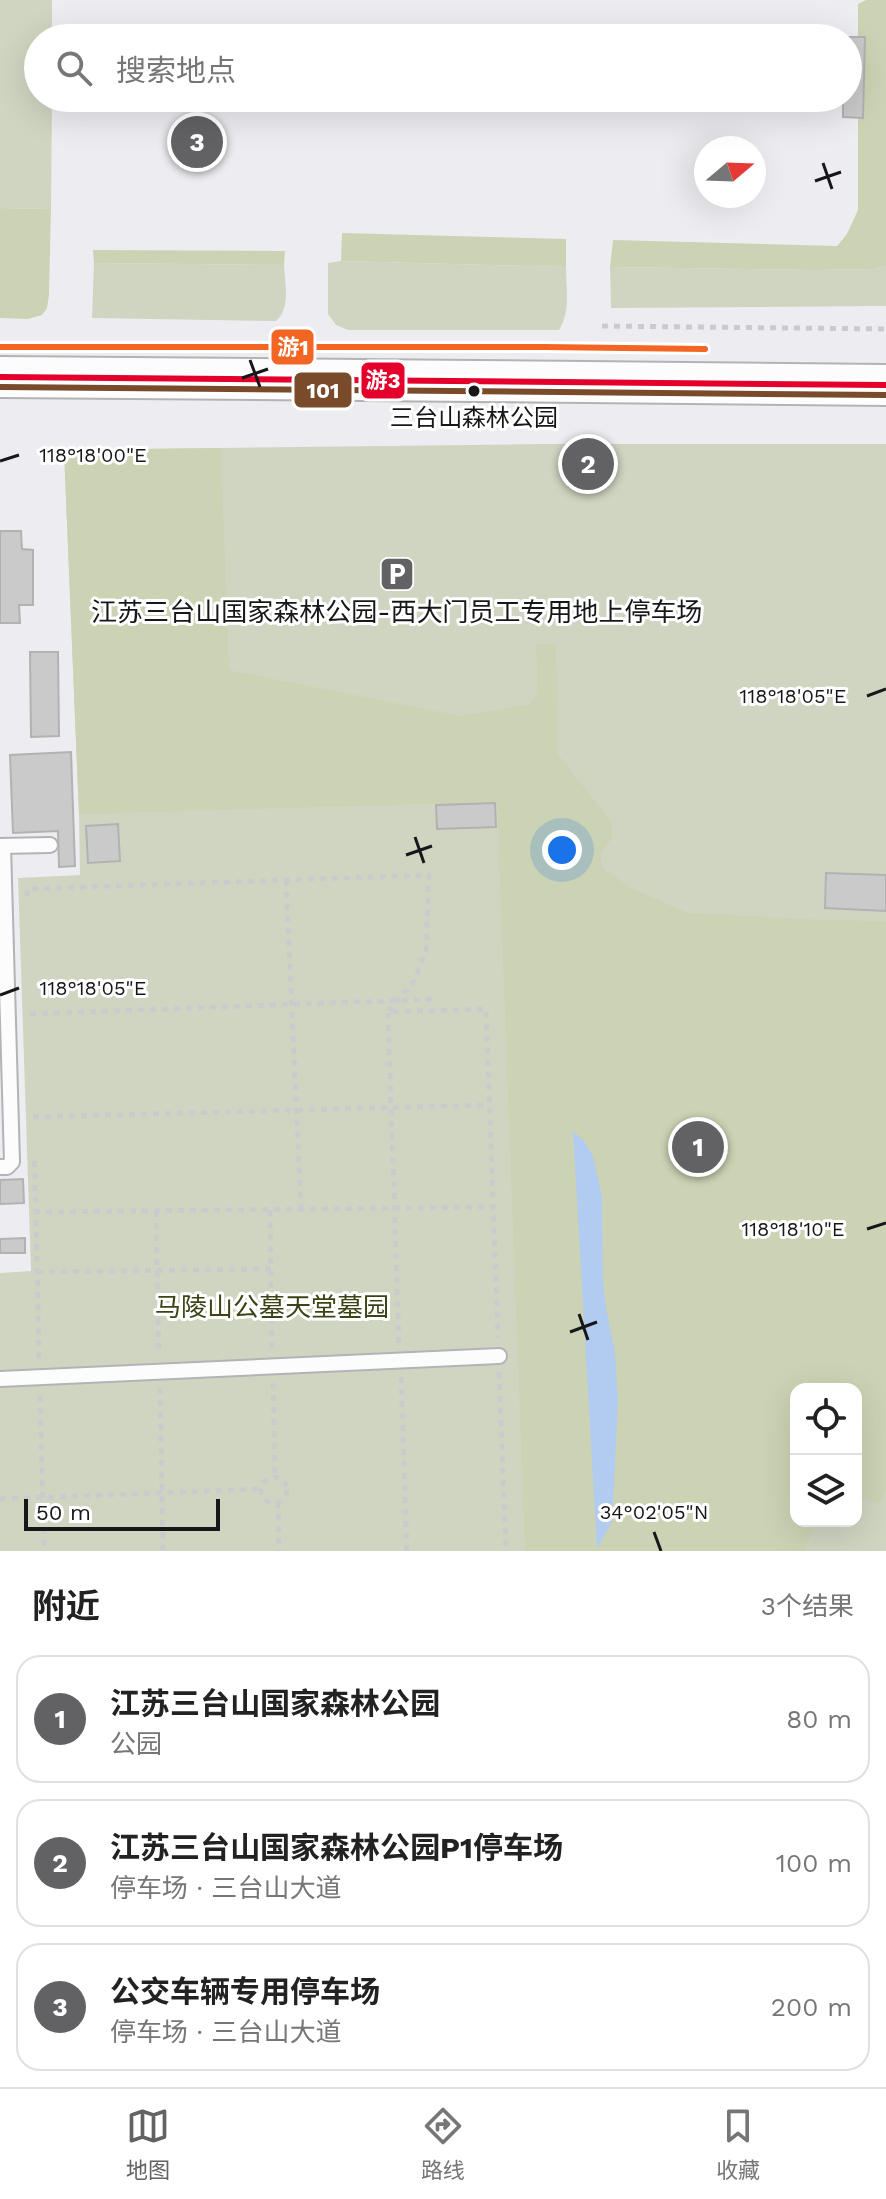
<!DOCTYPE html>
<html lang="zh">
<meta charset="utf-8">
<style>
body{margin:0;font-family:"Work Sans","Noto Sans SC",sans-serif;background:#f6f6f6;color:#222}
.controls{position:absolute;right:24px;bottom:24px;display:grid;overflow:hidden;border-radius:16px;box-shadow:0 8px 32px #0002}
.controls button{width:72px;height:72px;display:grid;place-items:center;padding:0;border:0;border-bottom:2px solid #e0e0e0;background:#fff;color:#222;font:40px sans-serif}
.compass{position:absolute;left:694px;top:136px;width:72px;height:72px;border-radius:50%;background:#fff;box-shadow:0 8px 32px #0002;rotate:71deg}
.scale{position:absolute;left:24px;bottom:20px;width:196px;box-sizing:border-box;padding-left:8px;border:4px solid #17171a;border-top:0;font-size:22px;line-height:28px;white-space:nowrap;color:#17171a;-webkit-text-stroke:6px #fff;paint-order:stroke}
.you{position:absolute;left:562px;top:850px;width:28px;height:28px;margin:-20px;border:6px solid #fff;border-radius:50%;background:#1a73e8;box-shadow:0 0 0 12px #1a73e833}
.badge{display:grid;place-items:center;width:52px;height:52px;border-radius:50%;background:#626265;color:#fff;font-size:26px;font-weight:700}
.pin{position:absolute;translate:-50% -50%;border:4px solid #fff;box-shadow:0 2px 8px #0006}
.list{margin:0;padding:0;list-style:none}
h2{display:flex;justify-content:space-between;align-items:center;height:104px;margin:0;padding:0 32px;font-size:34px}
h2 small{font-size:26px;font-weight:400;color:#767676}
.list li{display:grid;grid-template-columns:52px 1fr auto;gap:24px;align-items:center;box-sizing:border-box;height:128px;margin:0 16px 16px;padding:0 16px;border:2px solid #e0e0e0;border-radius:24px}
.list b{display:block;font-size:30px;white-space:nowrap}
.list p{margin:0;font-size:26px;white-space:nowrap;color:#767676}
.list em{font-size:26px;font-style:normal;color:#767676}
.icon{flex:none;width:44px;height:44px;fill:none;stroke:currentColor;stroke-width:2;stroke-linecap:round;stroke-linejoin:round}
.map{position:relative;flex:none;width:886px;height:1551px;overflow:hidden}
.search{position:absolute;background:#fff;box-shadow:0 8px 32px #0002;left:24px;right:24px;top:24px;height:88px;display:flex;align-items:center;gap:20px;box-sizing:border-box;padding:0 28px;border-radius:44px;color:#767676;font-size:30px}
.sheet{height:536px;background:#fff}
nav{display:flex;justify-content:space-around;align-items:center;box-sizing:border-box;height:112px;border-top:2px solid #e0e0e0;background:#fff;font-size:22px;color:#767676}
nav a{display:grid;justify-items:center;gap:4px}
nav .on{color:#626265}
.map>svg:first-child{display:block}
</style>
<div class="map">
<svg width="886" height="1551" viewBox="0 0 886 1551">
<rect width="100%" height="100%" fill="#ededf1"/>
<g fill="#d0d5c2" fill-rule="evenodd">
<path d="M 0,0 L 52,0 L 52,38 L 38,38 L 38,98 L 52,98 L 51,209 L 0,208 Z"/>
<path d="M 341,261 L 566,267 C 566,288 571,311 559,330 L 348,330 L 336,325 L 328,314 L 328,263 Z"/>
<path d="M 94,263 L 284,265 C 285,284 291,308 276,321 L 92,318 Z"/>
<path d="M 886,266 L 886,306 L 611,308 L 610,267 L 815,270 L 873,269 Z"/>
<path d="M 543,444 L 886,444 L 886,1551 L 0,1551 L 0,1273 L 31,1271 L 18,878 L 80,875 L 79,814 L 64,450 ZM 796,1389 L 856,1389 L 856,1521 L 796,1521 Z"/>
</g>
<g fill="#ccd3b4">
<path d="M 866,0 L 886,0 L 886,266 L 873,269 L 815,270 L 610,267 L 613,240 L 837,246 L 847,234 L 858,210 L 858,4 Z"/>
<path d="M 0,208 L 51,209 L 49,295 L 47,308 L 42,315 L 28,319 L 0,318 Z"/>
<path d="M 342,233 L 566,239 L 566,267 L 341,261 Z"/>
<path d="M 93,250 L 285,251 L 284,265 L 94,263 Z"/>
<path d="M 221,448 L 229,670 L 461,716 L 530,704 L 538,693 L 536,644 L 556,644 L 558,754 L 612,823 L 612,838 L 601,854 L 602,867 L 631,888 L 688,913 L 827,920 L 886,921 L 886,1489 L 879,1504 L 856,1497 L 856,1389 L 796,1389 L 796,1521 L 817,1521 L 804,1551 L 525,1551 L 497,802 L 79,814 L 64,450 Z"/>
</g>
<path fill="#b2cbf0" d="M 573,1131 L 584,1141 L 593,1156 L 602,1196 L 603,1280 L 606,1308 L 615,1352 L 618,1402 L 612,1522 L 597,1548 Z"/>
<g fill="#cbcacb" stroke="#b3b2b2" stroke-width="2">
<rect x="231" y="29" width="36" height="9"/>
<path d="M 845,37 L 865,37 L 863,118 L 843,117 L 843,98 L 848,98 L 848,38 Z"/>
<path d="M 0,531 L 21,531 L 22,549 L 33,550 L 33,605 L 19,605 L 20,623 L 0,623 Z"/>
<path d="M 30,652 L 58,652 L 59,736 L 31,737 Z"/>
<path d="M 71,752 L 75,866 L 59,867 L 58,831 L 13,833 L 10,755 Z"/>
<path d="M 495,803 L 496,827 L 437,829 L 436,805 Z"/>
<path d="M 118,824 L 120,861 L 88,863 L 86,826 Z"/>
<path d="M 826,873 L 886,875 L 886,911 L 825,908 Z"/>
<path d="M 23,1179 L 24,1203 L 0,1204 L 0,1180 Z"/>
<path d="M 25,1238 L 25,1253 L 0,1253 L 0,1239 Z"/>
</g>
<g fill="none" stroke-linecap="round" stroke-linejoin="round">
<g stroke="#b3b3b6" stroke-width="18">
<g id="lane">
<path d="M 0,846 L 50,845"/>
<path d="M 0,1167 L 7,1167 L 12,1162 L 3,846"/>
<path d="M 0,1379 L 499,1356"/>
</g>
</g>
<g stroke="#b3b3b6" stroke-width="44">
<path id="secondary" d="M 0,377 C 295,377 591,384 886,385"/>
</g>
<g stroke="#cbcbcd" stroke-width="5" stroke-dasharray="6 6" stroke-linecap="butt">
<path d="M 602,326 L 886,329"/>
<path d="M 501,621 L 603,620"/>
<path d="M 286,880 L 301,1209"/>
<path d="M 27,896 L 27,889 L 429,875 L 426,951 L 414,981 L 389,1011"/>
<path d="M 30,1014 L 437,999"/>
<path d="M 33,1117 L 489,1105"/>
<path d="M 34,1161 L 36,1212"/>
<path d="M 270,1210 L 272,1349"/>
<path d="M 156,1211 L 159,1354"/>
<path d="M 37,1272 L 271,1269"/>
<path d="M 399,1343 L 388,1012 L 486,1009 L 498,1338"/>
<path d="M 39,1358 L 36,1212 L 493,1207"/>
<path d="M 499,1372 L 506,1551"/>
<path d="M 401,1377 L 407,1551"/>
<path d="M 273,1383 L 275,1477"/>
<path d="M 160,1388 L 163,1551"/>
<path d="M 40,1396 L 44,1551"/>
<circle cx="274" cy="1490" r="13"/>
<path d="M 0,1499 L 261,1489"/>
<path d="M 278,1502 L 279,1551"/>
</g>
<use href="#lane" stroke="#fcfcfd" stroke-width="14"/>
<use href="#secondary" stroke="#fcfcfd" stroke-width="40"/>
<g stroke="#fff" stroke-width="12">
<path id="bus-1" d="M 0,377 L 886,385"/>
</g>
<g stroke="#fff" stroke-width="12">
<path id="bus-2" d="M 0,387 L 886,395"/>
</g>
<g stroke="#fff" stroke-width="12">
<path id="bus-3" d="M 0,347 L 544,347 L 705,349"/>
</g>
<use href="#bus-1" stroke="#e4002b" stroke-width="6"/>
<use href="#bus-2" stroke="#7a4b2a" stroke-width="6"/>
<use href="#bus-3" stroke="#f26522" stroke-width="6"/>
</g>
<path fill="none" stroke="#17171a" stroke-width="3" d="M 823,163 L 832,189M 815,181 L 841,172M 250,360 L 260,387M 242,378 L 268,369M 0,461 L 19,455M 867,696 L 886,689M 415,837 L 424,863M 406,855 L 432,846M 0,995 L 19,988M 867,1229 L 886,1223M 579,1314 L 588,1340M 570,1332 L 597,1322M 654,1532 L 661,1551"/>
<defs>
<g id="parking-square" transform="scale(1.8)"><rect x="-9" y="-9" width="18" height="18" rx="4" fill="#626265" stroke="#fff"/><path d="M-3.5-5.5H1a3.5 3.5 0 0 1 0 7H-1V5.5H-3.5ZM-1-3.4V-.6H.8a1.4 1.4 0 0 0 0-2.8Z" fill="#fff"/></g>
</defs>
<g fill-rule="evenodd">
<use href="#parking-square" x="397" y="574"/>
</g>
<circle fill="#17171a" stroke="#fff" stroke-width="3" cx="474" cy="391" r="7"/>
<g text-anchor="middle" stroke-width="6" stroke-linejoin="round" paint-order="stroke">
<g font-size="24" fill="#17171a" stroke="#fff">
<text x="474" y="426">三台山森林公园</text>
</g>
<g font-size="26" fill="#17171a" stroke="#fff">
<text x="397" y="621">江苏三台山国家森林公园-西大门员工专用地上停车场</text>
</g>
<g font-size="26" fill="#3c4417" stroke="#fff">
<text x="272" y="1316">马陵山公墓天堂墓园</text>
</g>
</g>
<g font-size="20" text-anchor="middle" fill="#17171a" stroke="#fff" stroke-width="6" stroke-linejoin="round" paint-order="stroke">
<text x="93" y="462">118°18'00"E</text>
<text x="793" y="703">118°18'05"E</text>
<text x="93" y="995">118°18'05"E</text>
<text x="793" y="1236">118°18'10"E</text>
<text x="654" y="1519">34°02'05"N</text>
</g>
<g stroke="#fff" stroke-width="3">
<rect x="270" y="328" width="45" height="38" rx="8" fill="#f26522"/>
<rect x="360" y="361" width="46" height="39" rx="8" fill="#e4002b"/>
<rect x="293" y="371" width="60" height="38" rx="8" fill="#7a4b2a"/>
</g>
<g font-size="22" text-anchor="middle" font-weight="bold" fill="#fff">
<text x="293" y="355">游1</text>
<text x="383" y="388">游3</text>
<text x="323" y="398">101</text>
</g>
</svg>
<div class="controls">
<button><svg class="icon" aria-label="locate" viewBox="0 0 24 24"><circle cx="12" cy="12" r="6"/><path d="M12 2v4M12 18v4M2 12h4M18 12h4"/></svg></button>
<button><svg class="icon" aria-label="layers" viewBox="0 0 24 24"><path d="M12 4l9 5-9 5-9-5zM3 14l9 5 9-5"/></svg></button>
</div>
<svg class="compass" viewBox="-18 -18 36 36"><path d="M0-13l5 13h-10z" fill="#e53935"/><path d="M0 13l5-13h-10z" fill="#767676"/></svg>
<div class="scale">50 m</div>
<div class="you"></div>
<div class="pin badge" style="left:698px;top:1147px">1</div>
<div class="pin badge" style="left:588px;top:464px">2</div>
<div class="pin badge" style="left:197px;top:142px">3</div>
<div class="search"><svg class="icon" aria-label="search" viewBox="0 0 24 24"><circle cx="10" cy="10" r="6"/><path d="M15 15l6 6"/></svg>搜索地点</div>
</div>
<section class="sheet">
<h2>附近<small>3个结果</small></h2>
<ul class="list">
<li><span class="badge">1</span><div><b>江苏三台山国家森林公园</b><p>公园</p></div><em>80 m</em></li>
<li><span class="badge">2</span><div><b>江苏三台山国家森林公园P1停车场</b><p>停车场 · 三台山大道</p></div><em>100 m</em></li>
<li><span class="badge">3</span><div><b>公交车辆专用停车场</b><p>停车场 · 三台山大道</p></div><em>200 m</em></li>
</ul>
</section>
<nav>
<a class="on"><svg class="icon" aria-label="map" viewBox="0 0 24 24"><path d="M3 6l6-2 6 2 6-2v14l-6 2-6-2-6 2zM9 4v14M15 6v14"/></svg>地图</a>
<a><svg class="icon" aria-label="directions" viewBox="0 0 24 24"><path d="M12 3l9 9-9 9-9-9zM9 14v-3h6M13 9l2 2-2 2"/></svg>路线</a>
<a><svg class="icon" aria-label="saved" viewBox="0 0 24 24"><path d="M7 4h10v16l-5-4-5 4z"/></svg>收藏</a>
</nav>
